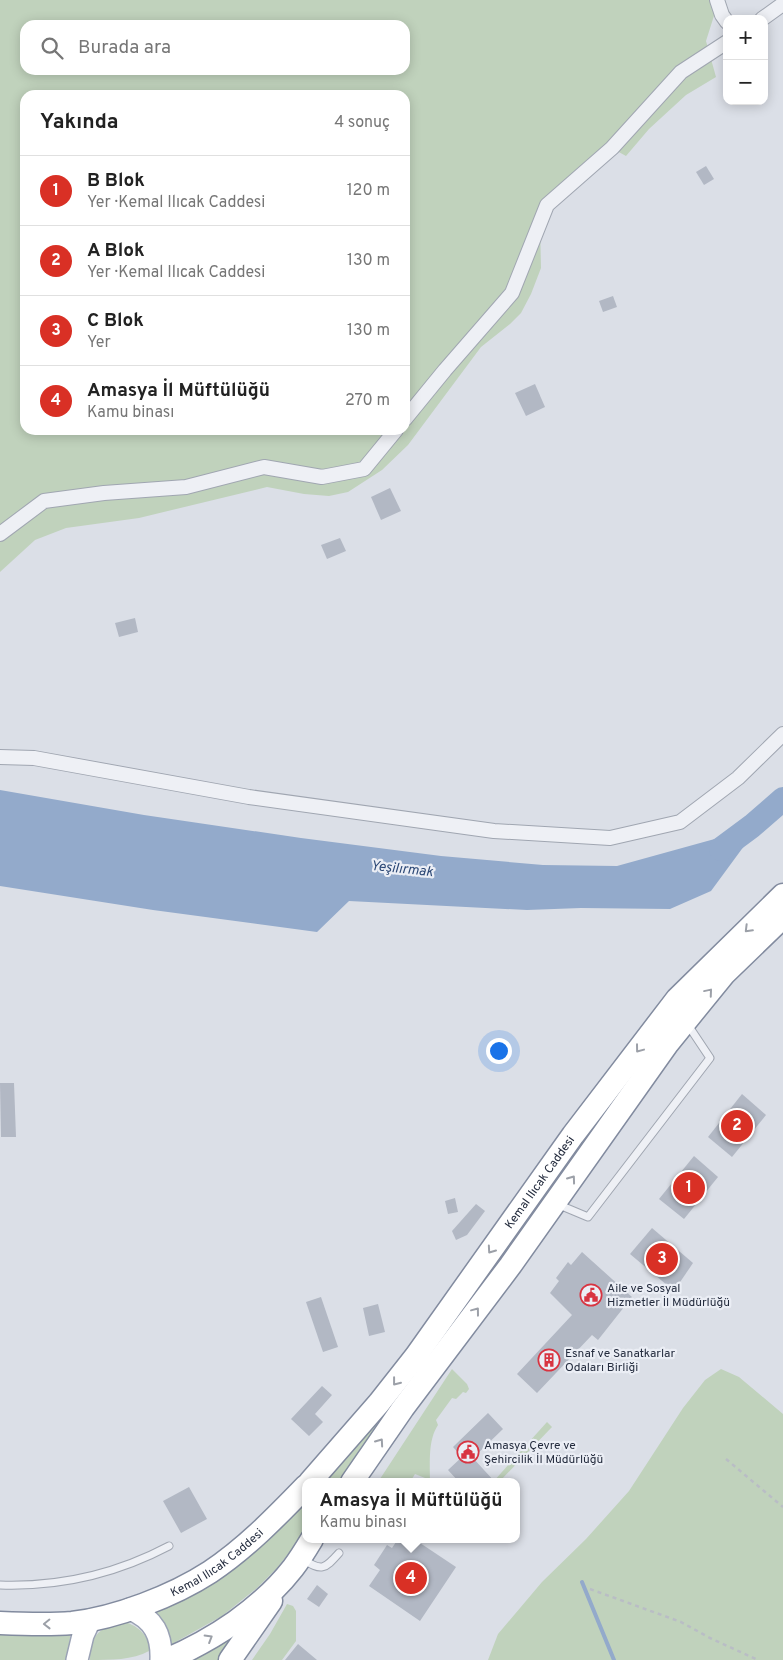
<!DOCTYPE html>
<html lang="tr">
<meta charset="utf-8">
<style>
body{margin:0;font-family:Overpass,sans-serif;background:#f2f2f2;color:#222}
.controls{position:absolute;right:15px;top:15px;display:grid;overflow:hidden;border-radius:10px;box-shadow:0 2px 12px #0003}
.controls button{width:45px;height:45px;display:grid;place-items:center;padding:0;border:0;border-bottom:1px solid #e0e0e0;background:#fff;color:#222;font:25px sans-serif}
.you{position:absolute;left:498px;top:1050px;width:18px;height:18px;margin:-12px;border:4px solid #fff;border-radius:50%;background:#1a73e8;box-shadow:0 0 0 8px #1a73e833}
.badge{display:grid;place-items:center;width:32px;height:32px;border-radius:50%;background:#d93025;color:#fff;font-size:16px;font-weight:700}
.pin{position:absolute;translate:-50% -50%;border:2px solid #fff;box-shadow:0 1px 5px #0006}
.popup{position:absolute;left:302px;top:1478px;width:218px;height:65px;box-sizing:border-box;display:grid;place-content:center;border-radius:10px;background:#fff;filter:drop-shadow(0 1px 4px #0005);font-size:16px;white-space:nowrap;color:#767676}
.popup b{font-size:19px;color:#222}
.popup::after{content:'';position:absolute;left:50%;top:100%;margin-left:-10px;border:10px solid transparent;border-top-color:#fff}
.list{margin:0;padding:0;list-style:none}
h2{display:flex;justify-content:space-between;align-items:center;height:65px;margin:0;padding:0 20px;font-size:21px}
h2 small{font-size:16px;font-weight:400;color:#767676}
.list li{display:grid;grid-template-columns:32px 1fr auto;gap:15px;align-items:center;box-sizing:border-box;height:70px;padding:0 20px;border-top:1px solid #e0e0e0}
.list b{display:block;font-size:19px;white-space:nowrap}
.list p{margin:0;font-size:16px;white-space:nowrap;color:#767676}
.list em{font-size:16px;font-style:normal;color:#767676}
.icon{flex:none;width:28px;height:28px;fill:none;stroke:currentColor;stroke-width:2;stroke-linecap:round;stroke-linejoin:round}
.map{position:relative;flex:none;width:783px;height:1660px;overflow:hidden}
.search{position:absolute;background:#fff;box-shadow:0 2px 12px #0003;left:20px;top:20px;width:390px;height:55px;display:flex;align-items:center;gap:12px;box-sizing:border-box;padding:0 18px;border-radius:15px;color:#767676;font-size:19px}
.panel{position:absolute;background:#fff;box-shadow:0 2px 12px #0003;left:20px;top:90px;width:390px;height:345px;border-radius:15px}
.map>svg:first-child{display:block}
</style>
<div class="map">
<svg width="783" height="1660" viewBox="0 0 783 1660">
<rect width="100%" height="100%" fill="#dbdfe7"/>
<g fill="#c0d2bc" fill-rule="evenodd">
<path d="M 0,0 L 719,0 L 706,41 L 716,77 L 686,95 L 649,129 L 626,156 L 617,151 L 560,191 L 540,223 L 541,268 L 531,294 L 521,313 L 510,324 L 481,347 L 408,445 L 382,470 L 348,492 L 329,496 L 304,494 L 267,487 L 139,518 L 66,528 L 35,540 L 0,572 ZM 25,25 L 405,25 L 405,70 L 25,70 ZM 25,95 L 405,95 L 405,430 L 25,430 Z"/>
<path d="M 427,1356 L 341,1482 L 319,1482 Z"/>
<path d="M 452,1369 L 467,1384 L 469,1389 L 466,1393 L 463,1392 L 456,1399 L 452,1398 L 436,1420 L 438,1425 C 428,1440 430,1462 430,1480 L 415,1474 L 410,1482 C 399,1481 389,1482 378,1482 Z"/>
<path d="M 721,1369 L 739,1377 L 783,1414 L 783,1660 L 488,1660 L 498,1634 L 542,1582 L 586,1539 L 629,1491 L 683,1408 L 705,1380 Z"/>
<path d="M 547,1422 L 552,1427 L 499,1482 L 493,1482 Z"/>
<path d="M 306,1495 L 306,1531 L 277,1568 L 257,1588 L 222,1616 L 172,1644 L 155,1608 Z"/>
<path d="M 287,1604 L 293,1606 L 296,1611 L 296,1641 L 282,1660 L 252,1660 L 270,1634 Z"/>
<path d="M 125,1622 C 138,1626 150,1636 149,1651 C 133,1660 110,1660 90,1660 C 89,1633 102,1627 125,1622 Z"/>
<path d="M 244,1627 L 220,1660 L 192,1660 L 218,1646 Z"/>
<path d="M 0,1630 L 71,1630 L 67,1660 L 0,1660 Z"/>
</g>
<path fill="#93aacb" d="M 0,790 L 144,815 L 301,838 L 441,856 L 543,865 L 617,866 L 758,827 L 711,891 L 670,909 L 581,908 L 527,910 L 349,901 L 317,932 L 153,910 L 0,886 Z"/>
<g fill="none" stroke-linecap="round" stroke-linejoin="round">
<path stroke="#93aacb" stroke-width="4" d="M 582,1582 L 614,1660"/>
<path stroke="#93aacb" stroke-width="24" d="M 721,849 L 752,826 L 783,799"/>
</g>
<g fill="#b2b8c4">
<path d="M 706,166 L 714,179 L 704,185 L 696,172 Z"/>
<path d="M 613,296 L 617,307 L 603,312 L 599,301 Z"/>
<path d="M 535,384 L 545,407 L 526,416 L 515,393 Z"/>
<path d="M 390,488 L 401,511 L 381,520 L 371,497 Z"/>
<path d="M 340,538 L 346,551 L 327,559 L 321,545 Z"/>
<path d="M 135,618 L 138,632 L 119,637 L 115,623 Z"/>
<path d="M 0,1083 L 14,1083 L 16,1137 L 1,1137 Z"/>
<path d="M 742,1094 L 766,1115 L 732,1157 L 708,1137 Z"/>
<path d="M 694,1156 L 718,1177 L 684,1219 L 659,1199 Z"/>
<path d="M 455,1198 L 458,1212 L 448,1214 L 445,1201 Z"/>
<path d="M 476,1204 L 485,1211 L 467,1235 L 456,1240 L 452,1231 Z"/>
<path d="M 652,1228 L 693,1263 L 674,1291 L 630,1254 Z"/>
<path d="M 582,1252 L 632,1297 L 598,1340 L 592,1335 L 537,1393 L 517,1374 L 572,1315 L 550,1293 L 559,1281 L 556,1278 L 568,1262 L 571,1265 Z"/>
<path d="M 321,1297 L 338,1347 L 323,1352 L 306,1302 Z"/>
<path d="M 378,1304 L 385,1332 L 369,1336 L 363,1308 Z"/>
<path d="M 322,1386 L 332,1395 L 315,1414 L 323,1422 L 309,1436 L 291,1419 Z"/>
<path d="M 488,1413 L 503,1429 L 473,1458 L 495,1482 L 459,1482 L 448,1470 L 462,1457 L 453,1447 Z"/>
<path d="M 189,1487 L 207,1519 L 181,1533 L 163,1501 Z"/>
<path d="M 398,1539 L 414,1539 L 456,1567 L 420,1621 L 369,1586 L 380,1570 L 374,1565 L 387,1545 L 392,1548 Z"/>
<path d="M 317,1585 L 328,1594 L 319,1607 L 307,1599 Z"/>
<path d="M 298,1644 L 317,1660 L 285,1660 Z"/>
</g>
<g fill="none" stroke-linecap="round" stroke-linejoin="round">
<g stroke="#a0a6b1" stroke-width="9">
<g id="service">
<path d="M 557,1204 L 588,1217 L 710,1058 L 688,1025"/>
<path d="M 302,1559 C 322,1571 324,1570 339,1553"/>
<path d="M 0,1585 C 60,1587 116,1574 169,1546"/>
</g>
</g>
<g stroke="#a0a6b1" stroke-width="16">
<g id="minor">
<path d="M 717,0 L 722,15 L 727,22"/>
<path d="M 762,19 L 783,4"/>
<path d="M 405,419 L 445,370 L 512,293 L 547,205 L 612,148 L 681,72 L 727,42"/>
<path d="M 0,534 L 44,501 L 104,493 L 186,487 L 264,467 L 322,477 L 364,469 L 396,430"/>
<path d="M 0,757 L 34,758 L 249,797 L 494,831 L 610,838 L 680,822 L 738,778 L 783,734"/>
</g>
</g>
<g stroke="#9aa2b4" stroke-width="24">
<g id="primary">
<path d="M 130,1609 C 154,1619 162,1635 161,1660"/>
<path d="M 77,1660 L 83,1635 L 90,1620"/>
</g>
</g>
<g stroke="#828b9f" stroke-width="25">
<g id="trunk">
<path id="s1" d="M 310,1482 L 379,1403 L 416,1356 L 573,1135 L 677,999 L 783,895"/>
<path d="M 352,1482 L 403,1408 L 510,1266 L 668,1043 L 724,974 L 783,917"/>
<path id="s2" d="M 0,1623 C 24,1624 48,1625 72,1623 C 116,1618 173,1596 210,1572 C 246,1548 276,1517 306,1486"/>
<path d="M 166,1660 C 213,1640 261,1609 293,1568 C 300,1559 306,1549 312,1539"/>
<path d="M 230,1660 L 271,1601"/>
</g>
</g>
<g stroke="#b9bdc5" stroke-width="2.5" stroke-dasharray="4 4" stroke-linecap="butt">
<path d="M 726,1459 L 783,1507"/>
<path d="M 590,1589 L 681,1622 L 710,1638 L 758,1660"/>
</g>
<use href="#service" stroke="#eef0f5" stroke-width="7"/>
<use href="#minor" stroke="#eef0f5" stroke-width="14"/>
<use href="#primary" stroke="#fff" stroke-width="21"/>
<use href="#trunk" stroke="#fff" stroke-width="22"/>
</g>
<defs><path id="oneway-chevron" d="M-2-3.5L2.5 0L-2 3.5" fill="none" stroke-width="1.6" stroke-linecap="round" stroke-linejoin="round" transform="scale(1.25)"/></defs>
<g stroke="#9ca0a8">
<use href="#oneway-chevron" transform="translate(748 929) rotate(135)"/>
<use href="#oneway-chevron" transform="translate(709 992) rotate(-50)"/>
<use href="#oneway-chevron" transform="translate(639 1049) rotate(127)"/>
<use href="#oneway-chevron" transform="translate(572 1179) rotate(-54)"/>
<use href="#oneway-chevron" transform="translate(491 1250) rotate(125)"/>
<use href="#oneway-chevron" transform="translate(476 1311) rotate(-53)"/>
<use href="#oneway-chevron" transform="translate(396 1382) rotate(128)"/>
<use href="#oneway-chevron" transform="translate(380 1442) rotate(-55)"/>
<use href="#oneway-chevron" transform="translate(47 1624) rotate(179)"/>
<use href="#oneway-chevron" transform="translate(209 1638) rotate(-31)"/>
</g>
<defs>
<g id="civic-ring" transform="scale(1.125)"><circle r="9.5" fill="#ebeef5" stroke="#d83441" stroke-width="1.5"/><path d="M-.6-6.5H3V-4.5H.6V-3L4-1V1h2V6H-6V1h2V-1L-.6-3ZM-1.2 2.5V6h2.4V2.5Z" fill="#d83441"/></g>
<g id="building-ring" transform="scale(1.125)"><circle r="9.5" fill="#ebeef5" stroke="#d83441" stroke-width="1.5"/><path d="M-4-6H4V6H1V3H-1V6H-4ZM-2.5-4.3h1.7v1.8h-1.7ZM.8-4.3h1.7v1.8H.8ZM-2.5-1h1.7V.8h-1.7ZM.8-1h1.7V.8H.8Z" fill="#d83441"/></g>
</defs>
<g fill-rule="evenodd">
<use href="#civic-ring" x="591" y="1295"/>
<use href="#building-ring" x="549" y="1360"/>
<use href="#civic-ring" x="468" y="1452"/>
</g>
<g text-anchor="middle" stroke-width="4.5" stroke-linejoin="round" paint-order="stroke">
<g font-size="12" fill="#242c3e" stroke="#ebeef5">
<text dy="4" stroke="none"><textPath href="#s1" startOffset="378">Kemal Ilıcak Caddesi</textPath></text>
<text dy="4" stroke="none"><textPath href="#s2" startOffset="231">Kemal Ilıcak Caddesi</textPath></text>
</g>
<g font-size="12" fill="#242c3e" stroke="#ebeef5" text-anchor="start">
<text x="607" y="1292">Aile ve Sosyal<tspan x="607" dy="14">Hizmetler İl Müdürlüğü</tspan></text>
<text x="565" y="1357">Esnaf ve Sanatkarlar<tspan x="565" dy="14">Odaları Birliği</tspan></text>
<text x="484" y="1449">Amasya Çevre ve<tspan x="484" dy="14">Şehircilik İl Müdürlüğü</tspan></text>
</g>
<g font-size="14" font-style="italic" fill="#2b4775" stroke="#ebeef5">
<text transform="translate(402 868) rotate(6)" y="5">Yeşilırmak</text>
</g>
</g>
</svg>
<div class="controls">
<button>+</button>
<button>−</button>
</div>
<div class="you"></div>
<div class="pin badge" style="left:689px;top:1188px">1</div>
<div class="pin badge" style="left:737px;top:1126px">2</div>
<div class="pin badge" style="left:662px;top:1259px">3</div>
<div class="pin badge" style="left:411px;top:1578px">4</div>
<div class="popup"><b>Amasya İl Müftülüğü</b>Kamu binası</div>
<div class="search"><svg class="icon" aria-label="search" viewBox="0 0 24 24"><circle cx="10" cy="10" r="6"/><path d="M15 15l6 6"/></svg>Burada ara</div>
<section class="panel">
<h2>Yakında<small>4 sonuç</small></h2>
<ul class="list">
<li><span class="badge">1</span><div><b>B Blok</b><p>Yer · Kemal Ilıcak Caddesi</p></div><em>120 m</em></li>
<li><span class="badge">2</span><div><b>A Blok</b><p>Yer · Kemal Ilıcak Caddesi</p></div><em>130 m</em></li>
<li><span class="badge">3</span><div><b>C Blok</b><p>Yer</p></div><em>130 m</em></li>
<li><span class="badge">4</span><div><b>Amasya İl Müftülüğü</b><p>Kamu binası</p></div><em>270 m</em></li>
</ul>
</section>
</div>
